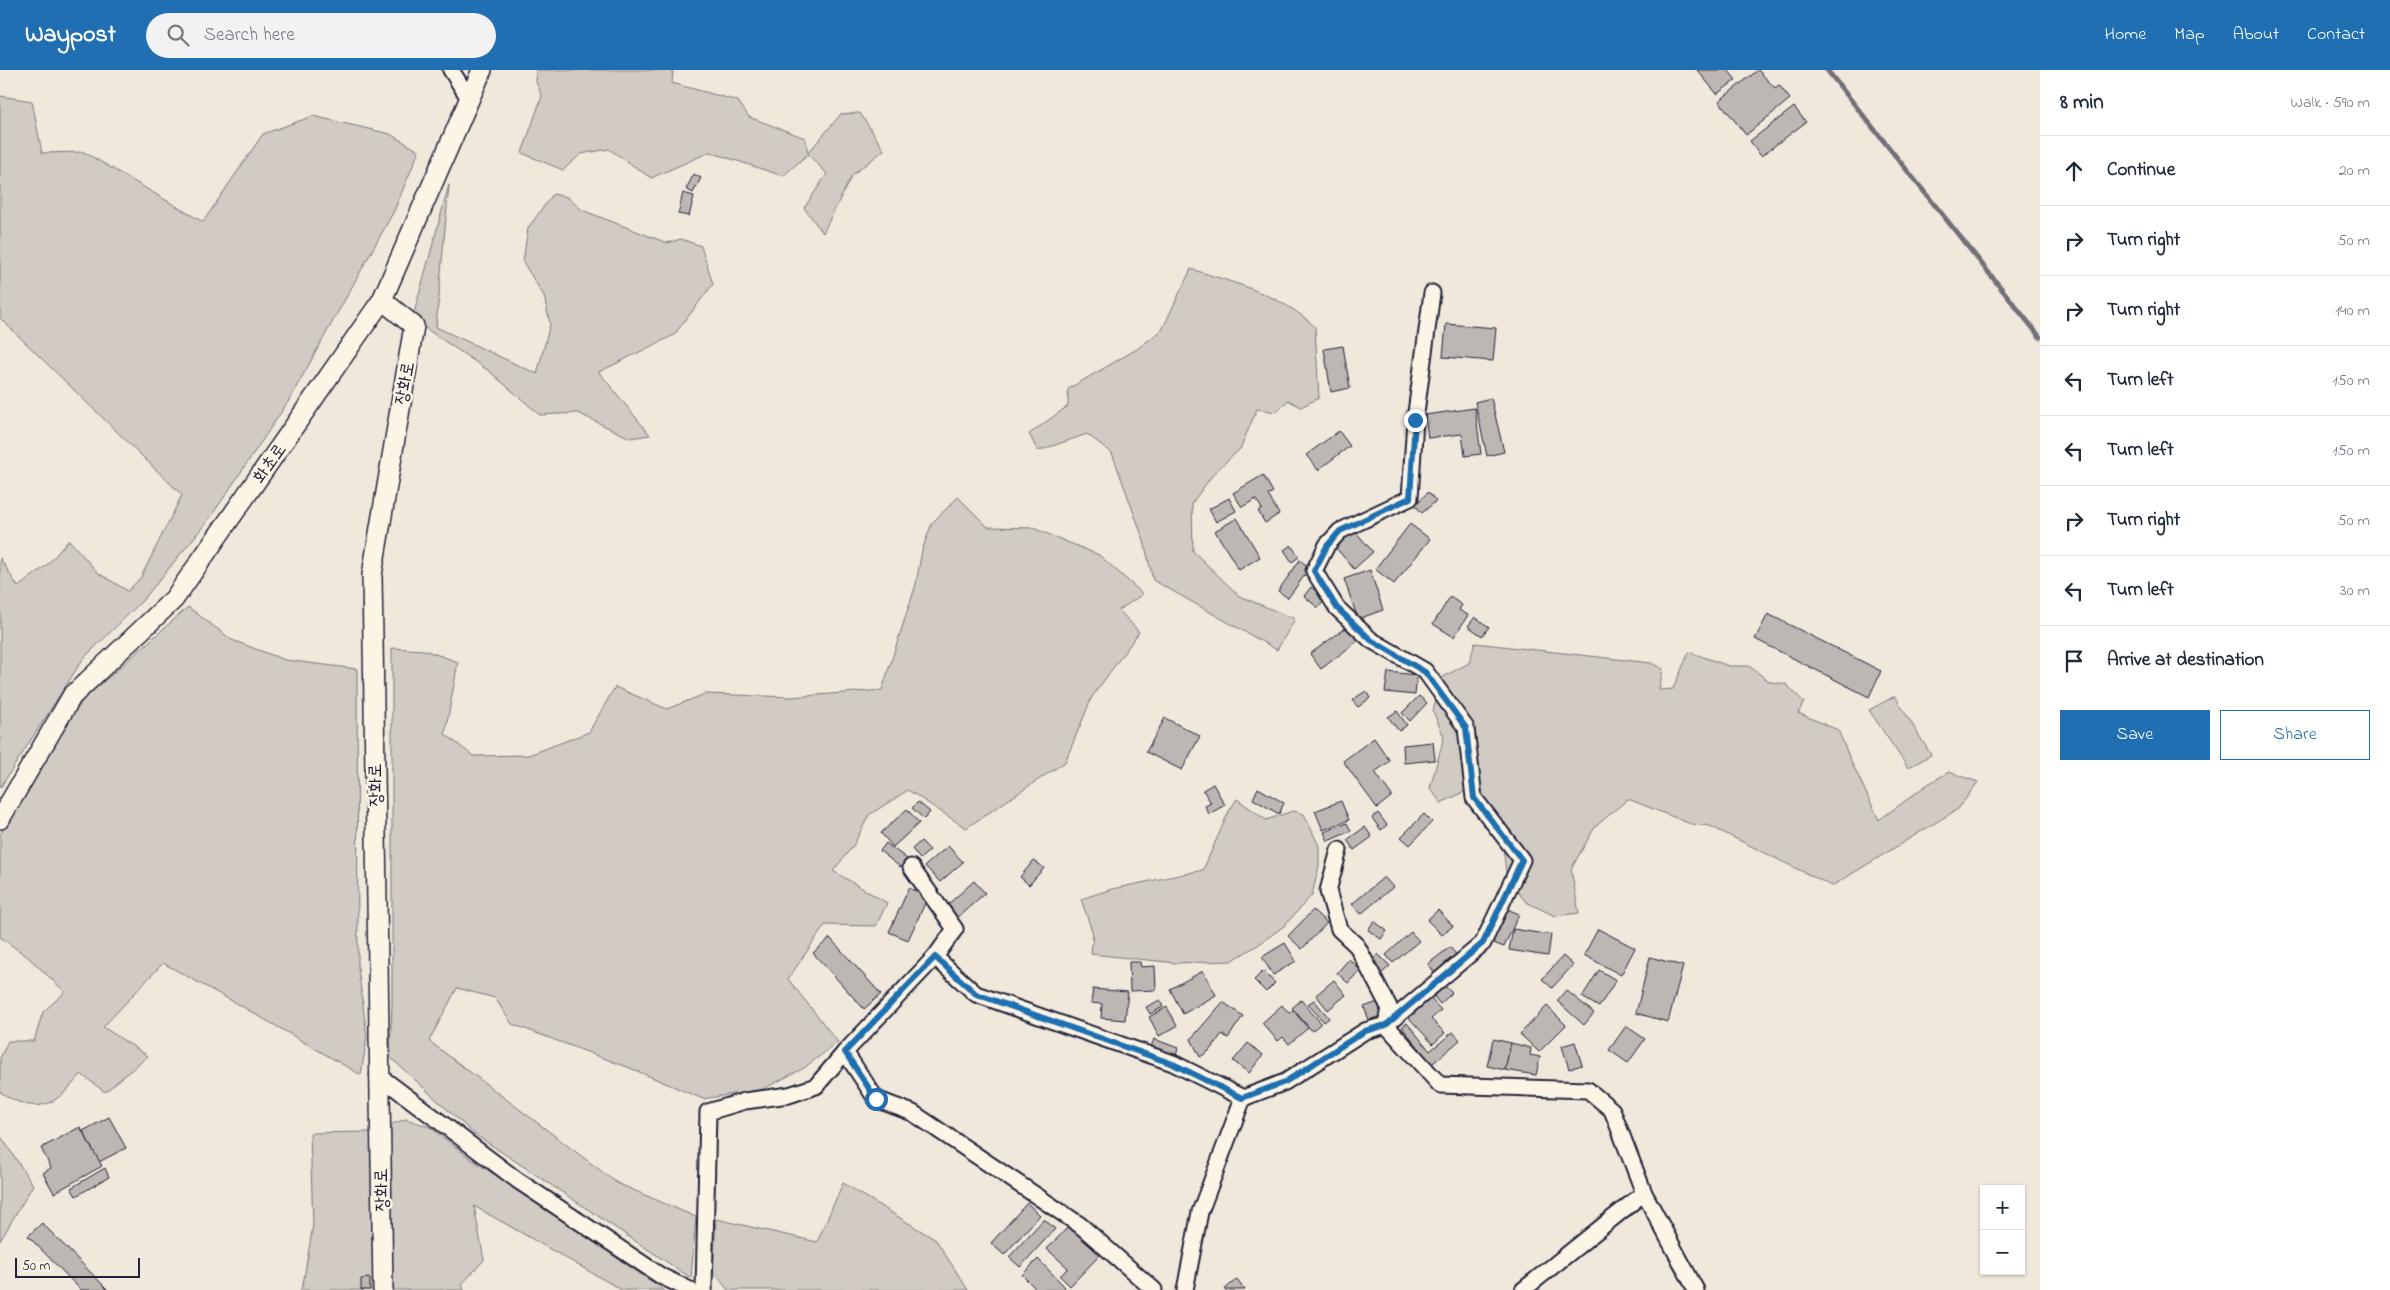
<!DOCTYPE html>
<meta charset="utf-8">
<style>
body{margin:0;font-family:"Indie Flower","Poor Story",sans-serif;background:#f2f2f3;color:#1f2937}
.controls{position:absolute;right:15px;bottom:15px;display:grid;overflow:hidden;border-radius:0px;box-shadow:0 1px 4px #0004}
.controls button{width:45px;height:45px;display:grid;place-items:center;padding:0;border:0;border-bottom:1px solid #e0e1e3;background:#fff;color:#1f2937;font:25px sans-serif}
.scale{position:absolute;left:15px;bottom:12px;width:125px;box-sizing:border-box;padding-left:5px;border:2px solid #22223b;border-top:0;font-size:14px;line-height:18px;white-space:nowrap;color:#22223b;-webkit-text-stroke:4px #fcf5e5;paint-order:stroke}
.stop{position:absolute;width:15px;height:15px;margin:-11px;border:4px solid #1f6fb2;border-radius:50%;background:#fff}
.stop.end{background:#1f6fb2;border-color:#fff;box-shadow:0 1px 5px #0008}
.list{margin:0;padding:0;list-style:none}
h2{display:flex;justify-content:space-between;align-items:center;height:65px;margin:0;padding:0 20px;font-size:21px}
h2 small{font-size:16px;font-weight:400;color:#747a83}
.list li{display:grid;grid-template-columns:32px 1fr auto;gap:15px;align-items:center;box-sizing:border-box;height:70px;padding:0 20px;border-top:1px solid #e0e1e3}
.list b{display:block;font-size:19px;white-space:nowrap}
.list em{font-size:16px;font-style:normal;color:#747a83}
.actions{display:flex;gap:10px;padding:15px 20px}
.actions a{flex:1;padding:11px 0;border:1px solid #1f6fb2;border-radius:0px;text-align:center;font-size:18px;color:#1f6fb2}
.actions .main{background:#1f6fb2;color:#fff}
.icon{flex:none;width:28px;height:28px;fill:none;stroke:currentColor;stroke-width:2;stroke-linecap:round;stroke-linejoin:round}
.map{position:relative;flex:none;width:2040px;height:1220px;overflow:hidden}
header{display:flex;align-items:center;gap:30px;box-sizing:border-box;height:70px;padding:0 25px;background:#1f6fb2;color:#fff}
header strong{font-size:24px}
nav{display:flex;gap:28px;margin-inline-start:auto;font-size:18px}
.search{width:350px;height:45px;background:#f2f2f3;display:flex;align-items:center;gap:12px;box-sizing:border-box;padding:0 18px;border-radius:28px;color:#747a83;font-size:19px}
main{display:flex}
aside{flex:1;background:#fff}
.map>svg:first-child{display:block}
</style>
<header>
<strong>Waypost</strong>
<div class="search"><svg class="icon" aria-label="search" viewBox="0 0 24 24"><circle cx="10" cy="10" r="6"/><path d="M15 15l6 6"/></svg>Search here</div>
<nav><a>Home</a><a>Map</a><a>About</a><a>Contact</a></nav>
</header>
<main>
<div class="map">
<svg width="2040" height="1220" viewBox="0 0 2040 1220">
<rect width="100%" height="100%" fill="#efe8db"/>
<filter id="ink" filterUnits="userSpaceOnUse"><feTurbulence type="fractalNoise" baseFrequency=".02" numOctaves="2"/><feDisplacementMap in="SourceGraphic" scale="10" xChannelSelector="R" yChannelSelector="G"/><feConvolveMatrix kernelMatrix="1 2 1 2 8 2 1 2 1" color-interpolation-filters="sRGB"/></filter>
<g filter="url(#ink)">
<g fill="#d1cbc3" stroke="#7a767f">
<path d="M 536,0 L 673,0 L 672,13 L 738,31 L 749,47 L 805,68 L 808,83 L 841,44 L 860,43 L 884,80 L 852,105 L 823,163 L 804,138 L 827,104 L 808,84 L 783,106 L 710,82 L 651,108 L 609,79 L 581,84 L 563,100 L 522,83 L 542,26 L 536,12 Z"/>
<path d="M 0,26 L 32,31 L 42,83 L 84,82 L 203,152 L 263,64 L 313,46 L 390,64 L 419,81 L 394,141 L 288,332 L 210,448 L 143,530 L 83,589 L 0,718 L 0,488 L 18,517 L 47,495 L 69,470 L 98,503 L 128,521 L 141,507 L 182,425 L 0,248 Z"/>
<path d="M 449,115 L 436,257 L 537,304 L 550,254 L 544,226 L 523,192 L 528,158 L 553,124 L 567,127 L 582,140 L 667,173 L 681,169 L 701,176 L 713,214 L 674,265 L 599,302 L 650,365 L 630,368 L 578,343 L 540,345 L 489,301 L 425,258 L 414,243 Z"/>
<path d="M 1191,199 C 1234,213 1281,224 1315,257 L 1319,328 L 1301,337 L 1288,330 L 1277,342 L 1257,339 L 1240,379 L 1214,403 L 1192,433 L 1193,481 L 1239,526 L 1295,549 L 1277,580 L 1153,510 L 1144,471 L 1112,383 L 1087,364 L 1038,381 L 1029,364 L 1068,336 L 1068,319 L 1137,279 L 1162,260 Z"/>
<path d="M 958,427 L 988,457 L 1033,458 L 1099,485 L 1143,524 L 1119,540 L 1139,562 L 1092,627 L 1065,692 L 966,758 L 908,720 L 869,745 L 853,776 L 833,801 L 887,833 L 876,856 L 825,855 L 788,909 L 838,972 L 804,998 L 763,1019 L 703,1029 L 630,998 L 512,954 L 495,928 L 457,918 L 429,971 L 617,1113 L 696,1147 L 691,1208 L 473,1063 L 390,987 L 392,934 L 392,578 L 424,580 L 458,592 L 445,664 L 473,686 L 529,685 L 589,662 L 615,617 L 667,639 L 705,624 L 792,627 L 882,620 L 916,514 L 922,480 L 932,453 Z"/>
<path d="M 188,537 L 232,570 L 285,590 L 357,599 L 358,897 L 367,967 L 361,1005 L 243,937 L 163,893 L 103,957 L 148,986 L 105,1022 L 81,1004 C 55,1037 37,1046 0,1022 L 0,988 L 8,971 L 34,971 L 43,942 L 65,922 L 29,888 L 0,867 L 0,765 L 27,716 L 83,630 Z"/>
<path d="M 1475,573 L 1651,593 L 1663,599 L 1659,620 L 1673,619 L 1689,582 L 1729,596 L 1749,596 L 1770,612 L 1786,614 L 1804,632 L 1798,643 L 1838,660 L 1850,689 L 1879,750 L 1928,714 L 1949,702 L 1978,712 L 1958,739 L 1832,816 L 1710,756 L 1691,754 L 1628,729 L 1595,757 L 1571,799 L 1579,843 L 1555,846 L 1526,832 L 1507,809 L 1503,778 L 1464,722 L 1441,733 L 1430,718 L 1444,667 L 1433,641 L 1443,607 L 1469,593 Z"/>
<path d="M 1895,626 L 1931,685 L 1908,698 L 1869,640 Z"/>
<path d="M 1237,729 L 1266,750 L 1293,741 L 1304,744 L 1319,776 L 1319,796 L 1312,825 L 1284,856 L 1258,875 L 1231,891 L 1176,893 L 1091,884 L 1093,864 L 1081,829 L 1112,819 L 1203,800 L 1229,741 Z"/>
<path d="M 406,1049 L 430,1057 L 467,1086 L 664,1220 L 622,1220 L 474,1136 L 484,1190 L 462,1214 L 464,1220 L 300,1220 L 303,1214 L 313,1155 L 310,1063 L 371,1062 Z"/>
<path d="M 0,1065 L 33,1115 L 0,1171 Z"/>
<path d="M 843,1113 L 936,1170 L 968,1220 L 728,1220 L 713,1201 L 716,1149 L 817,1172 Z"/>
</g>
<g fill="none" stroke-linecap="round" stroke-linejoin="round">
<path stroke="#716f79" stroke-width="5" d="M 1827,0 L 2040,267"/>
</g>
<g fill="#bcb7b3" stroke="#22223b">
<path d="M 1697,0 L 1728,0 L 1736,10 L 1717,24 Z"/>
<path d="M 1758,0 L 1775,18 L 1779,15 L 1790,29 L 1746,65 L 1719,31 Z"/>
<path d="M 1794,37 L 1806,52 L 1761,86 L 1750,71 Z"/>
<path d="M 694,104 L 701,108 L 693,123 L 686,119 Z"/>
<path d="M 683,123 L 694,126 L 689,146 L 678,144 Z"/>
<path d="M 1446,254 L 1496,258 L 1493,291 L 1443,287 Z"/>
<path d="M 1343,276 L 1350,318 L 1331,322 L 1324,279 Z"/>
<path d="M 1491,328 L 1504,382 L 1487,386 L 1475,332 Z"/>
<path d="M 1475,338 L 1481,384 L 1465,386 L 1462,364 L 1428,368 L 1425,345 Z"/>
<path d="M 1339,361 L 1350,376 L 1318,400 L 1306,385 Z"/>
<path d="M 1263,405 L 1273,422 L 1268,425 L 1279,444 L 1265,453 L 1258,441 L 1262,439 L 1256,429 L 1242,437 L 1233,423 Z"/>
<path d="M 1428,422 L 1436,431 L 1422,443 L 1415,435 Z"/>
<path d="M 1229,428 L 1236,441 L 1216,452 L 1209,439 Z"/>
<path d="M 1237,448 L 1260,487 L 1239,500 L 1215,461 Z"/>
<path d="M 1410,454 L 1430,469 L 1394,514 L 1375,499 Z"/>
<path d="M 1354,460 L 1373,482 L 1354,499 L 1335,477 Z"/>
<path d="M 1291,475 L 1299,487 L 1292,492 L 1284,480 Z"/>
<path d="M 1300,490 L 1310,498 L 1288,528 L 1278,521 Z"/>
<path d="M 1370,500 L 1383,540 L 1358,549 L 1344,509 Z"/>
<path d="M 1311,517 L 1326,529 L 1318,538 L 1304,526 Z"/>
<path d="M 1450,527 L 1462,535 L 1459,540 L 1468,545 L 1454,567 L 1433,554 Z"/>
<path d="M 1768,544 L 1881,601 L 1869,627 L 1755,569 Z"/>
<path d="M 1475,547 L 1489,557 L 1482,566 L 1468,556 Z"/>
<path d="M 1348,556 L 1359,570 L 1321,599 L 1310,584 Z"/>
<path d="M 1388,602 L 1417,605 L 1415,625 L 1385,622 Z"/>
<path d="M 1366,621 L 1370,628 L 1358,637 L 1352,630 Z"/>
<path d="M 1419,626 L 1427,633 L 1410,651 L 1402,643 Z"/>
<path d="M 1397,641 L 1407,655 L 1399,661 L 1388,647 Z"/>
<path d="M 1165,648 L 1200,666 L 1182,700 L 1146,682 Z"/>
<path d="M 1374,668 L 1390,691 L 1375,702 L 1392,726 L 1377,738 L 1343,691 Z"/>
<path d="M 1433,672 L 1435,690 L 1404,693 L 1403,675 Z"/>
<path d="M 1213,714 L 1225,735 L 1209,744 L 1205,736 L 1211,733 L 1203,720 Z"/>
<path d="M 1258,718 L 1284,733 L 1279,744 L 1253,729 Z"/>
<path d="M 1341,731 L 1349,750 L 1323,760 L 1315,741 Z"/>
<path d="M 918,732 L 930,742 L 924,749 L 912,738 Z"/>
<path d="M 907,739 L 919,753 L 893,777 L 881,763 Z"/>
<path d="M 1378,743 L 1387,755 L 1381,760 L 1372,748 Z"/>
<path d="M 1424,744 L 1432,752 L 1410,775 L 1401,767 Z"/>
<path d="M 1347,753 L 1351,761 L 1328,771 L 1324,762 Z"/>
<path d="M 1365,757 L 1372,767 L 1354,780 L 1347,770 Z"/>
<path d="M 921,771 L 930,780 L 920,789 L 912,779 Z"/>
<path d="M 886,773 L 907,789 L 900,797 L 880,781 Z"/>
<path d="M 948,776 L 963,792 L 940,812 L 925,796 Z"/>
<path d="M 1034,790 L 1044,798 L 1029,815 L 1020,807 Z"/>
<path d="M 1384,807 L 1393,817 L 1361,844 L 1352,834 Z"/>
<path d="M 974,811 L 985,823 L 956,849 L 945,837 Z"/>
<path d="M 909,818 L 928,827 L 908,870 L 889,862 Z"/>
<path d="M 1507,839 L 1519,844 L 1504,877 L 1491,872 Z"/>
<path d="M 1313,840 L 1327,853 L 1302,879 L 1288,866 Z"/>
<path d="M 1438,840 L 1453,856 L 1442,865 L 1427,850 Z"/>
<path d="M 1374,851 L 1387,861 L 1381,869 L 1368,860 Z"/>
<path d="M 1513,859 L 1551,865 L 1548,886 L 1509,880 Z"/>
<path d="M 1598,859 L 1635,878 L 1621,905 L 1584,885 Z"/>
<path d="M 1411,862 L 1419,871 L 1393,893 L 1386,885 Z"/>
<path d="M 830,868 L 881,924 L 864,939 L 813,883 Z"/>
<path d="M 1285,873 L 1296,891 L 1273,905 L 1262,887 Z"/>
<path d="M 1450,877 L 1458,887 L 1436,904 L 1428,894 Z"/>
<path d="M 1378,884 L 1390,896 L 1381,904 L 1370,893 Z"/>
<path d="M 1563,886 L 1573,895 L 1552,918 L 1542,909 Z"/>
<path d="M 1650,887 L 1683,896 L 1668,952 L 1636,943 Z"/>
<path d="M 1349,889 L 1360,900 L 1348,913 L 1337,903 Z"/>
<path d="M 1129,892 L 1140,892 L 1141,897 L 1155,896 L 1156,920 L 1130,921 Z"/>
<path d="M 1599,900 L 1616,910 L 1599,937 L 1582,927 Z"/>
<path d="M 1203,901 L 1216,925 L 1183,944 L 1170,919 Z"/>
<path d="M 1263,901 L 1275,913 L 1266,922 L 1254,910 Z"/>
<path d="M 1334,910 L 1346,925 L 1328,940 L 1316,925 Z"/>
<path d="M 1443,914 L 1452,923 L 1440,934 L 1432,924 Z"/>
<path d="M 1093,919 L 1128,922 L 1125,950 L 1101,948 L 1102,934 L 1091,933 Z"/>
<path d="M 1566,920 L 1594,943 L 1584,955 L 1557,931 Z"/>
<path d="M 1430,928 L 1441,940 L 1431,949 L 1445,963 L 1433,974 L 1409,948 Z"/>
<path d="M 1160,930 L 1163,937 L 1150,944 L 1146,937 Z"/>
<path d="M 1301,930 L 1321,953 L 1312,961 L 1292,938 Z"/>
<path d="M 1314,930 L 1329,948 L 1324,952 L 1308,934 Z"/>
<path d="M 1223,932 L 1243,946 L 1228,968 L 1222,964 L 1209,981 L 1200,987 L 1191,969 Z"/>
<path d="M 1378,932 L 1383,945 L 1369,950 L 1364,937 Z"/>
<path d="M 1282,935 L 1289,943 L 1293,940 L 1308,958 L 1289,974 L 1283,967 L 1278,971 L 1262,953 Z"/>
<path d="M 1547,936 L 1566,955 L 1539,982 L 1520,964 Z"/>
<path d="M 1167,937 L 1177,956 L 1159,966 L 1149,947 Z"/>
<path d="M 1407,953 L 1430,981 L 1453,962 L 1460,970 L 1432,994 L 1402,957 Z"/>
<path d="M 1626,956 L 1645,969 L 1628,993 L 1609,980 Z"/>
<path d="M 1154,969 L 1178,978 L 1176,986 L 1151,977 Z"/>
<path d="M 1493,969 L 1511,973 L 1505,1000 L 1487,996 Z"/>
<path d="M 1575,972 L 1582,995 L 1569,999 L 1562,976 Z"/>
<path d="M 1248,973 L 1263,985 L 1249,1003 L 1233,991 Z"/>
<path d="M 1511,973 L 1531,978 L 1530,985 L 1540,987 L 1536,1005 L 1505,1000 Z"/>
<path d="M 109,1047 L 126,1078 L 99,1092 L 83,1061 Z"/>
<path d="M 80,1057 L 102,1096 L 54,1123 L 43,1103 L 51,1098 L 41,1078 Z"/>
<path d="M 105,1098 L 109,1107 L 76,1126 L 71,1118 Z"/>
<path d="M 1027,1133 L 1040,1145 L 1004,1185 L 991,1173 Z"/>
<path d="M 1044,1149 L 1055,1159 L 1020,1197 L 1009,1187 Z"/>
<path d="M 42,1153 L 108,1220 L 81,1220 L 28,1166 Z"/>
<path d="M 1069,1156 L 1100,1185 L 1070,1216 L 1060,1206 L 1068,1198 L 1047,1179 Z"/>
<path d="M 1038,1189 L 1065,1217 L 1062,1220 L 1037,1220 L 1022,1205 Z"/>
<path d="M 370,1208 L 370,1220 L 361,1220 L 361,1209 Z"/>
<path d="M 1237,1209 L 1245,1220 L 1224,1220 Z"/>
</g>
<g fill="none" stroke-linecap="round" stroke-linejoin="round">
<g stroke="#22223b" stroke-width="19">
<g id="minor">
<path d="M 451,0 L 470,30"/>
<path d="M 1339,780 L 1328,821 L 1339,859 L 1357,876 L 1389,937 L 1386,955 L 1483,873 L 1522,790 L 1474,728 L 1466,658 L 1425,601 L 1371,570 L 1337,538 L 1314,501 L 1327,475 L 1340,461 L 1410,428 L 1415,350 L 1432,223"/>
<path d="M 911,797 L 955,859 L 935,887 L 845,982 L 876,1029 L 913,1043 L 1080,1155 L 1154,1220"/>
<path d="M 935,887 L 976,924 L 1173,993 L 1243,1028 L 1285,1012 L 1365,961 L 1386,955 L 1440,1015 L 1588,1020 L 1612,1040 L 1644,1123 L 1696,1220"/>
<path d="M 378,1005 L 517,1110 L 661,1206 L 690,1220"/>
<path d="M 704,1220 L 708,1042 L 745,1031 L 789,1025 L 816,1016 L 845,982"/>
<path d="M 1185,1220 L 1200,1142 L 1243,1028"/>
<path d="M 1523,1220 L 1644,1123"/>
</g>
</g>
<g stroke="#22223b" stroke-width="22">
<g id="tertiary">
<path d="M 382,230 L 414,256 L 372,505 L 383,1220"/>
<path d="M 0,749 L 72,626 L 174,529 L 382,230 L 482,0"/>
</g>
</g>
<use href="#minor" stroke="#fcf5e5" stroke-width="15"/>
<use href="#tertiary" stroke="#fcf5e5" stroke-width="19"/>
</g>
</g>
<g fill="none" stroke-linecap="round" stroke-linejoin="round" filter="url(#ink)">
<path stroke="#1f6fb2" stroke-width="6" d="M 876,1029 L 845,982 L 935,887 L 976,924 L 1173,994 L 1242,1028 L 1285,1012 L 1365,961 L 1386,955 L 1483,873 L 1522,790 L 1474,728 L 1466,658 L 1425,602 L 1371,570 L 1337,538 L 1314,501 L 1327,476 L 1340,461 L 1410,428 L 1415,350"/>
</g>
<g text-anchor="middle" stroke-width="5" stroke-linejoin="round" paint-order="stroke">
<g font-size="18" fill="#22223b" stroke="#fcf5e5">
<text transform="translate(404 313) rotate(-80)" y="6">장화로</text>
<text transform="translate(269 393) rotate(-55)" y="6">화초로</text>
<text transform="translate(375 715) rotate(-91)" y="6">장화로</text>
<text transform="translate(381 1120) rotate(-91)" y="6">장화로</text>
</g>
</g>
</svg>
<div class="controls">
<button>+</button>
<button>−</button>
</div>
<div class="scale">50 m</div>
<div class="stop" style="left:876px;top:1029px"></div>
<div class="stop end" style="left:1415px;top:350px"></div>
</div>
<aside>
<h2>8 min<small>Walk · 590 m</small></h2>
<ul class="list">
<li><svg class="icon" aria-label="ahead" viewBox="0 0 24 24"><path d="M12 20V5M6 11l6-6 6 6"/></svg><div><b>Continue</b></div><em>20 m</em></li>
<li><svg class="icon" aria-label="right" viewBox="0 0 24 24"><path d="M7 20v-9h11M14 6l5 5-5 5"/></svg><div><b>Turn right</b></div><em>50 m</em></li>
<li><svg class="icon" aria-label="right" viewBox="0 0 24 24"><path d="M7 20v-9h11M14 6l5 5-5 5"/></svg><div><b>Turn right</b></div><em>140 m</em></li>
<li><svg class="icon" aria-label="left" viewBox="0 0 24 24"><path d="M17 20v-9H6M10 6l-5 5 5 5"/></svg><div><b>Turn left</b></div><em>150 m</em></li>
<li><svg class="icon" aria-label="left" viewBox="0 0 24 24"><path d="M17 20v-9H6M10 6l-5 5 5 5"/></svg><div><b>Turn left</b></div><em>150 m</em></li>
<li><svg class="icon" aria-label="right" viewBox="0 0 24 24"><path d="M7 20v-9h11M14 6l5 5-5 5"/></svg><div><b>Turn right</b></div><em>50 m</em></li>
<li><svg class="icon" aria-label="left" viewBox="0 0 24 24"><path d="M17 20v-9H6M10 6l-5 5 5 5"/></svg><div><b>Turn left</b></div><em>30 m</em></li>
<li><svg class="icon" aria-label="arrive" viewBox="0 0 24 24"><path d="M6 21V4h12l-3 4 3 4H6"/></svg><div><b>Arrive at destination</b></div></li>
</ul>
<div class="actions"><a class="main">Save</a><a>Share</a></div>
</aside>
</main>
